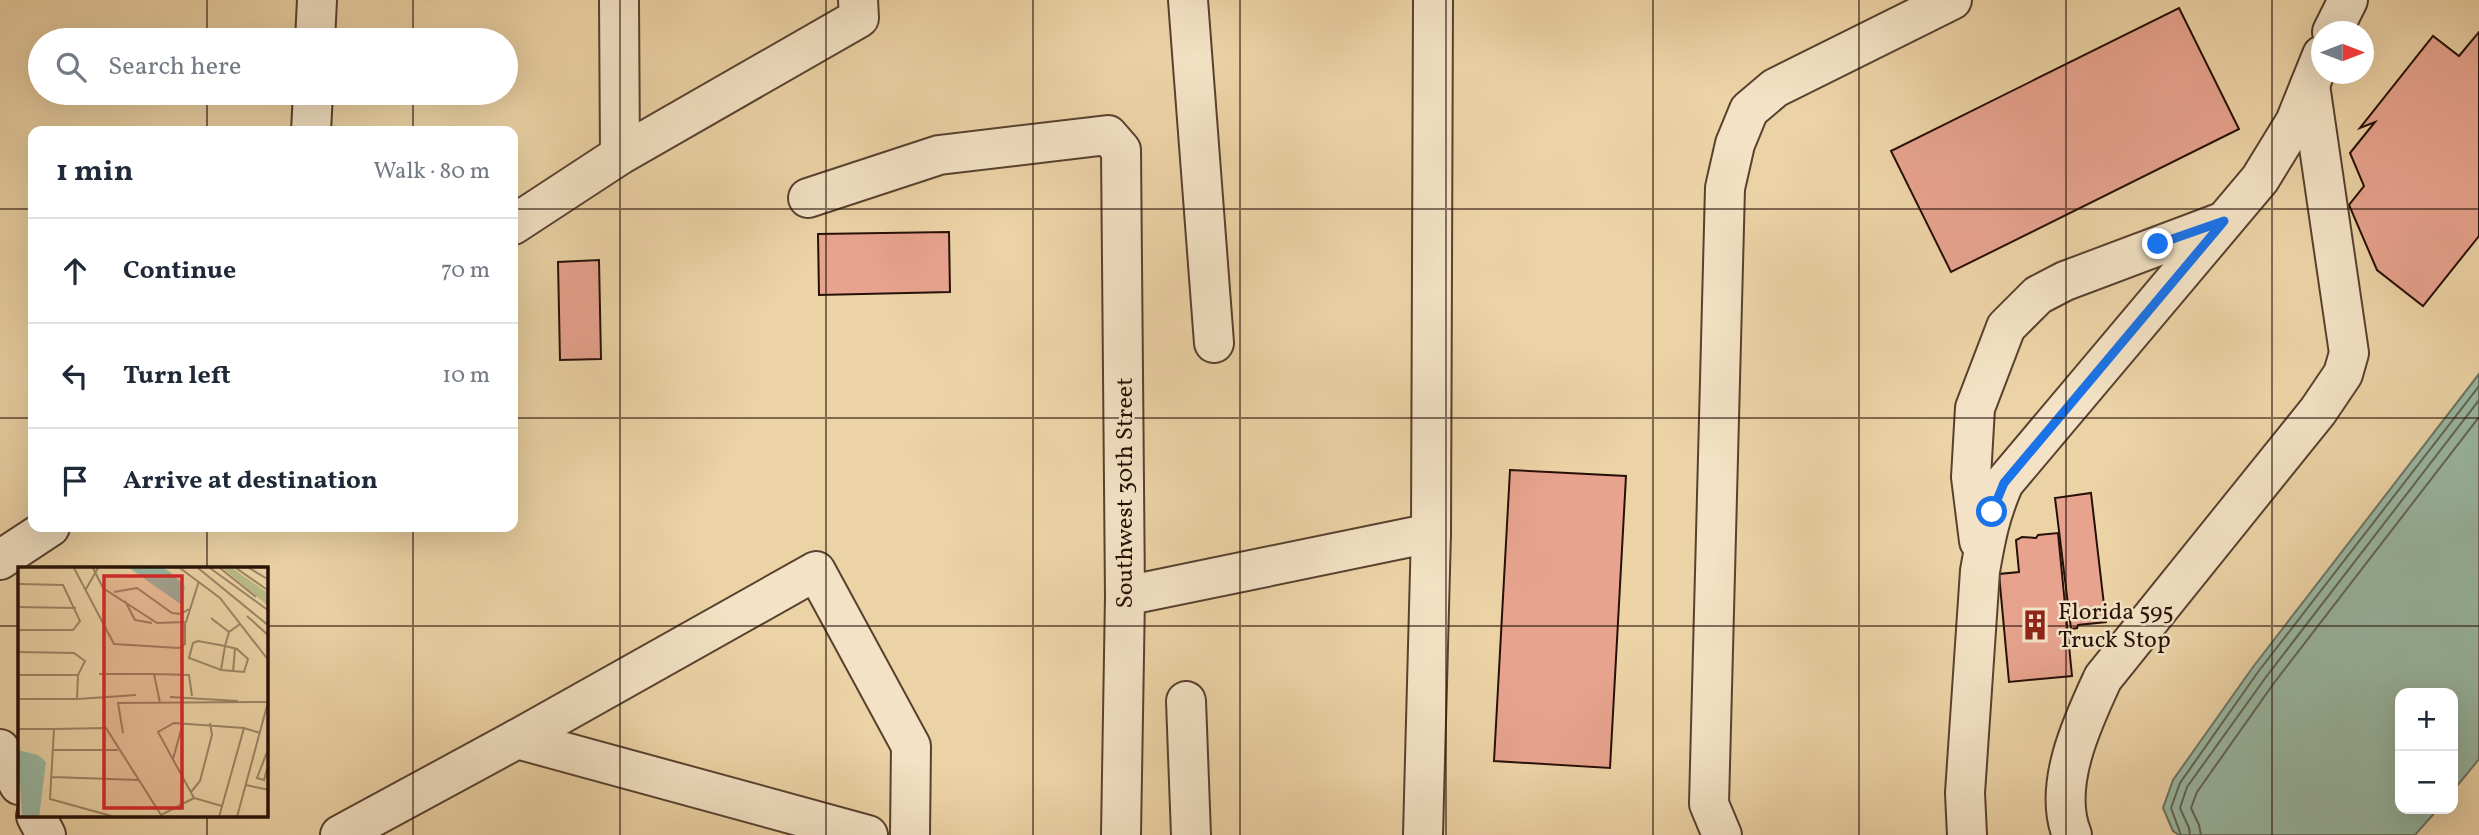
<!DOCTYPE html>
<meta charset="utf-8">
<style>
body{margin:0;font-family:Vollkorn,serif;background:#f2f2f3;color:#1f2937}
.controls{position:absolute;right:21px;bottom:21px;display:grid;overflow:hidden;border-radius:14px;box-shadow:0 7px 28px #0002}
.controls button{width:63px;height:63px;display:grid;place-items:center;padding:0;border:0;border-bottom:2px solid #e0e1e3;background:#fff;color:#1f2937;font:35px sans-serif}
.compass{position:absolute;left:2311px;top:21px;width:63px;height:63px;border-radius:50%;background:#fff;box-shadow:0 7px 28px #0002;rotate:90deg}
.stop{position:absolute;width:21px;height:21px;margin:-16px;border:5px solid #1a73e8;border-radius:50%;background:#fff}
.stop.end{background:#1a73e8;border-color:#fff;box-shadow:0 2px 7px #0008}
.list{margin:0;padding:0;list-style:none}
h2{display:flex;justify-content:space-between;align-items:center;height:91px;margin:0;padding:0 28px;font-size:30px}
h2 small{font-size:23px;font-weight:400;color:#747a83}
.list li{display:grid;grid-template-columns:46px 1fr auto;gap:21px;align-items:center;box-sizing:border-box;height:105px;padding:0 28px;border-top:2px solid #e0e1e3}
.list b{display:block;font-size:26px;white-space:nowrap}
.list em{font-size:23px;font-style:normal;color:#747a83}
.icon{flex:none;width:38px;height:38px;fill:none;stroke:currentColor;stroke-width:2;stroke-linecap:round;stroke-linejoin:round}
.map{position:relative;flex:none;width:2479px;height:835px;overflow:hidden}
.search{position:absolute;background:#fff;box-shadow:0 7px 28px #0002;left:28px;top:28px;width:490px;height:77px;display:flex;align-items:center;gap:18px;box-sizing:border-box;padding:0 24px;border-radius:38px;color:#747a83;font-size:26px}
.panel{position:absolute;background:#fff;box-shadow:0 7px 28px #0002;left:28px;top:126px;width:490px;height:406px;border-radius:14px}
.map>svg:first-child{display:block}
</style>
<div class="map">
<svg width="2479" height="835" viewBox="0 0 2479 835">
<rect width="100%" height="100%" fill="#ecd3a6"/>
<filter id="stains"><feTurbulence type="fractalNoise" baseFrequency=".00286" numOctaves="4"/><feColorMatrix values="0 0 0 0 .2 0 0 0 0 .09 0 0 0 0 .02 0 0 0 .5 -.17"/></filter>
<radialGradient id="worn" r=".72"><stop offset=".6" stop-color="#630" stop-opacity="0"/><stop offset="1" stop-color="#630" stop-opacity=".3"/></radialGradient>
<path fill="#99b8a3" stroke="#6b7565" stroke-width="2" d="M 2479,374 L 2479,759 L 2453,791 L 2453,693 L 2400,693 L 2400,809 L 2438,809 L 2415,835 L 2179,835 L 2173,831 L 2163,808 L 2173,780 L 2253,667 Z"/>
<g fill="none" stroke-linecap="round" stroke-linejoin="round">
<g stroke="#606455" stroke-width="2">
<path d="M 2181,835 L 2171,808 L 2180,783 L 2258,672 L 2479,386"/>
<path d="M 2190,835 L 2189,828 L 2180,808 L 2187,787 L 2266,677 L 2479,400"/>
<path d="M 2201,835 L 2199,825 L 2191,808 L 2197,792 L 2274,683 L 2479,417"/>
</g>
</g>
<g fill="#e7a38e" stroke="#271007" stroke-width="2">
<path d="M 2179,8 L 2239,129 L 1951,272 L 1891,151 Z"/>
<path d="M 2479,32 L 2479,236 L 2423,306 L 2377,270 L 2349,205 L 2364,186 L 2350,153 L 2375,122 L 2360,128 L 2433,36 L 2459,56 Z"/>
<path d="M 949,232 L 950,292 L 819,295 L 818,234 Z"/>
<path d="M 599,260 L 601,359 L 560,360 L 558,262 Z"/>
<path d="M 1510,470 L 1626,476 L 1610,768 L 1494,761 Z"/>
<path d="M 2091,493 L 2106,622 L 2078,625 L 2077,628 L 2071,629 L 2055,498 Z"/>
<path d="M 2058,533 L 2072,676 L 2009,682 L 1999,574 L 2019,572 L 2016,540 L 2022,537 L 2036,538 L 2038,535 Z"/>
</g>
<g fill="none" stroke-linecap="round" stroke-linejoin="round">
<g stroke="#58412f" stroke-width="42">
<g id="minor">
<path d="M 619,0 L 620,155"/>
<path d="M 1188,0 L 1214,343"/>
<path d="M 2332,32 L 2348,0"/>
<path d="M 315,40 L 317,0"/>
<path d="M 311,131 L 313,93"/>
<path d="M 808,198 L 939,155 L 1108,135 L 1121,150 L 1125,596 L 1121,835"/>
<path d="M 513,225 L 620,155 L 859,18 L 858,0"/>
<path d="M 1979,541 L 1971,477 L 1975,408 L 2006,327 L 2038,295 L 2065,281 L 2222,222"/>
<path d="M 0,560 L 50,527"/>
<path d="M 1125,596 L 1431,533 L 1433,0"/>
<path d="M 1186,701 L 1191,835"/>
<path d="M 517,739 L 868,835"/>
<path d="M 0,749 L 19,785"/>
<path d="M 36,816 L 46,835"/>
<path d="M 340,835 L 517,739 L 816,571 L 911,746 L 910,835"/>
<path d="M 1423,835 L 1431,533"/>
<path d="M 1722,835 L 1709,804 L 1725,188 L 1735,144 L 1749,110 L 1775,88 L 1952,0"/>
<path d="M 1967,835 L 1965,793 L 1980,571 C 1986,537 1990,515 2004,483 L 2260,179 L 2295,122 L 2322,55"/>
<path d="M 2072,835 C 2052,786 2083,721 2103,678 L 2318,411 L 2343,374 L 2349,353 L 2310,85"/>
</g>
</g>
<use href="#minor" stroke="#f3e2c5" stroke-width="38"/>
</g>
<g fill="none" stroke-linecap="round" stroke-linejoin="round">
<path stroke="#1a73e8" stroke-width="9" d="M 1992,512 L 2004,483 L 2224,221 L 2158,244"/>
</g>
<path fill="none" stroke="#271007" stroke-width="2" stroke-opacity="0.55" d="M 207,0 L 207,40M 413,0 L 413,40M 620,0 L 620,835M 826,0 L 826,835M 1033,0 L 1033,835M 1240,0 L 1240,835M 1446,0 L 1446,835M 1653,0 L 1653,835M 1859,0 L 1859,835M 2066,0 L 2066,835M 2272,0 L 2272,835M 207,93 L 207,131M 413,93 L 413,131M 0,209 L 33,209M 513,209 L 2479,209M 0,418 L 33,418M 513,418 L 2479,418M 207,527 L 207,569M 413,527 L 413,835M 0,626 L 19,626M 266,626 L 2479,626M 207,816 L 207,835"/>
<defs>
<g id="building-bare" transform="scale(2.415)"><path d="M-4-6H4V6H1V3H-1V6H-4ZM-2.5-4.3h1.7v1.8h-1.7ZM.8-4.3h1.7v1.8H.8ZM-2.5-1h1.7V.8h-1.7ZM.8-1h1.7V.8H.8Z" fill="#8f2418" stroke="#f3e2c5" stroke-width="2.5" paint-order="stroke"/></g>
</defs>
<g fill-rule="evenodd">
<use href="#building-bare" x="2035" y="625"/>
</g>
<g text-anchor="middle" stroke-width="5" stroke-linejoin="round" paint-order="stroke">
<g font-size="24" fill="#271007" stroke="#f3e2c5">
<text transform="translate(1124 493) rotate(-90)" y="8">Southwest 30th Street</text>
</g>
<g font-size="24" fill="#271007" stroke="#f3e2c5" text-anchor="start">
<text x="2058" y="619">Florida 595<tspan x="2058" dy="28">Truck Stop</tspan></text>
</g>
</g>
<g transform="translate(18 567)">
<rect width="250" height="250" fill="#ecd3a6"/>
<path d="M 205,1 L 214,1 L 250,26 L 250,39 Z" fill="#b8bc87"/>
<path d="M 111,1 L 146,1 L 152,5 L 167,19 L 164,38 ZM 0,183 L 20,188 L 28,195 L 21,250 L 4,250 Z" fill="#99b8a3"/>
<path fill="none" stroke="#9d8566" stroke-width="2" d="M 56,1 L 96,77 L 161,81 L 167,77 L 167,56M 75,1 L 85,21 L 139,56 L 168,55 L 181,14M 162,1 L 202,31 L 251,94M 180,1 L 251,59M 192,1 L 251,44M 202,1 L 238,30M 218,1 L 251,24M 231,1 L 251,13M 0,17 L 45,18 L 62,54 L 55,63 L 0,63M 68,22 L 80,1M 96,25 L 119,21 L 154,46 L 163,47 L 171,42M 107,34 L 117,53 L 134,56M 0,40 L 58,41M 229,49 L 251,69M 199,56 L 193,51 L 211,65 L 222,57M 0,85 L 56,86 L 67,94 L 60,108 L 0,108M 203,103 L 226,105 L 230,92 L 219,82 L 207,79 L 180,74 L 175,76 L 171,91 L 203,103 L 207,79 L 211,65M 215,105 L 217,82M 81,107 L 136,107 L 142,136M 136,107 L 171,108 L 174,129M 152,130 L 220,134M 0,132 L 59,132 L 60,108M 60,132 L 118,128M 0,162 L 36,162 L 32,232 L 97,250M 36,162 L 88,161 L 143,248 L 176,231M 105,166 L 100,136 L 250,135M 36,183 L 100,183M 155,192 L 165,156M 249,202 L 246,213 L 239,211 L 251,180M 34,210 L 120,213M 228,218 L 251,223M 173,225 L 182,214 L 194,168 L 192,156M 204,239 L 176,231 L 140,165 L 156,156 L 226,161M 201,250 L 226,161 L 242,166M 219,250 L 250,135"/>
<path fill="#d62828" fill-opacity="0.15" stroke="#d62828" stroke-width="3.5" d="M 86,9 L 164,9 L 164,241 L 86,241 Z"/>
<rect width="250" height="250" fill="none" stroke="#271007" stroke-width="3.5"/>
</g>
<rect width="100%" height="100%" filter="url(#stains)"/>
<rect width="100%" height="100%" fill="url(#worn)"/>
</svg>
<div class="controls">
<button>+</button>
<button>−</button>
</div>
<svg class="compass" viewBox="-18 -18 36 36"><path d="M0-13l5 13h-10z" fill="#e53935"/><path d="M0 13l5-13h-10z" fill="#747a83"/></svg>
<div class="stop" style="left:1992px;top:512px"></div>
<div class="stop end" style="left:2158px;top:244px"></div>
<div class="search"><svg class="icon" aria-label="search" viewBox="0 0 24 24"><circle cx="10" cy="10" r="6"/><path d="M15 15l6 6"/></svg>Search here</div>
<section class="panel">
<h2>1 min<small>Walk · 80 m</small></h2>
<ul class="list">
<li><svg class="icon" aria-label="ahead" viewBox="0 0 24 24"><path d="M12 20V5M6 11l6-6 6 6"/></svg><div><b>Continue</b></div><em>70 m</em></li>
<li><svg class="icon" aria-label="left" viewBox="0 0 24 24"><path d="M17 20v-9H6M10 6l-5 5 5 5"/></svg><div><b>Turn left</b></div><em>10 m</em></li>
<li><svg class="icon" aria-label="arrive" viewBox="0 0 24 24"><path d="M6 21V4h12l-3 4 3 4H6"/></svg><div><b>Arrive at destination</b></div></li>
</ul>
</section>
</div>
